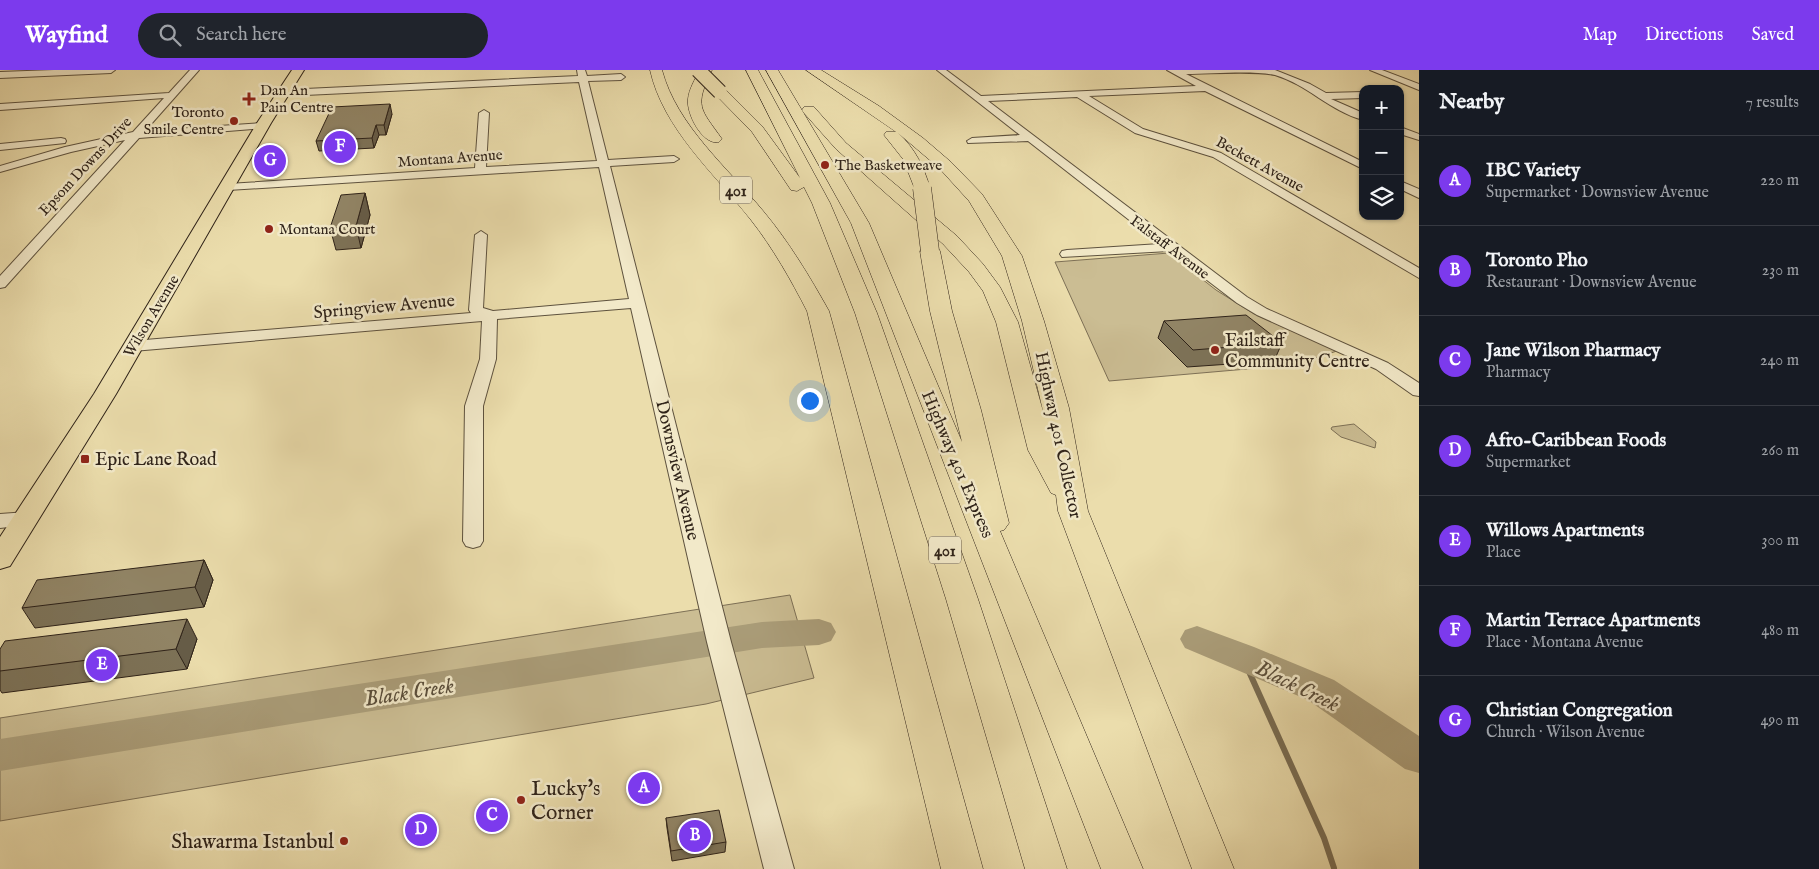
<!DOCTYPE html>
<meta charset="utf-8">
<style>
body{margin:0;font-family:"IM FELL English",serif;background:#20242c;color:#f1f3f6}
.controls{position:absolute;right:15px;top:15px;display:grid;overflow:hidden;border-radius:10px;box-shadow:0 1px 4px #0004}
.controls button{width:45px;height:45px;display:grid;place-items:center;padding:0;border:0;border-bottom:1px solid #363941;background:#171b24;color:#f1f3f6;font:25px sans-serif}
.you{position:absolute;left:809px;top:330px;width:18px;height:18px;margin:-12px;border:4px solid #fff;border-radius:50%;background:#1a73e8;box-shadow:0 0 0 8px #1a73e833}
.badge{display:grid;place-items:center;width:32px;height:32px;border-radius:50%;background:#7c3aed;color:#fff;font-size:16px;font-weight:700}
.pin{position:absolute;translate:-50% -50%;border:2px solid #fff;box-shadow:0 1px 5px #0006}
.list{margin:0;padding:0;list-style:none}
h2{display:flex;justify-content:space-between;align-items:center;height:65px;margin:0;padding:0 20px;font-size:21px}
h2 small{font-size:16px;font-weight:400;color:#9ea1a6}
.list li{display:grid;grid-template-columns:32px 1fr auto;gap:15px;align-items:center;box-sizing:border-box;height:90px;padding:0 20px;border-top:1px solid #363941}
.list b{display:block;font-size:19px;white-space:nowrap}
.list p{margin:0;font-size:16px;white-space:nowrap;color:#9ea1a6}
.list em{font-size:16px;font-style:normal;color:#9ea1a6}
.icon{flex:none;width:28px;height:28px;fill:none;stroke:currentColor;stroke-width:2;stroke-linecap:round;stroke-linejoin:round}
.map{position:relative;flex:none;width:1419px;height:799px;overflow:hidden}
header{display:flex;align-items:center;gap:30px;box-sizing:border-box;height:70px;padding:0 25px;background:#7c3aed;color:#fff}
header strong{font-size:24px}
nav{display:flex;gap:28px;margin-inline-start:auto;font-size:18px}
.search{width:350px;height:45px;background:#20242c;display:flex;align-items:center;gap:12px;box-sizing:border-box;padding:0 18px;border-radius:28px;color:#9ea1a6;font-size:19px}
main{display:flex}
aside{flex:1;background:#171b24}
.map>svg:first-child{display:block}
</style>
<header>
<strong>Wayfind</strong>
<div class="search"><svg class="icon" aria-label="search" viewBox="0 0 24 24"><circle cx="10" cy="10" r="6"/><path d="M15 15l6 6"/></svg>Search here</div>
<nav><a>Map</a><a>Directions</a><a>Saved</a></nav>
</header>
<main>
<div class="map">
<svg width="1419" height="799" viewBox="0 0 1419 799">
<rect width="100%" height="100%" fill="#ebddac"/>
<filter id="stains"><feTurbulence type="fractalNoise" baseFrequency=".004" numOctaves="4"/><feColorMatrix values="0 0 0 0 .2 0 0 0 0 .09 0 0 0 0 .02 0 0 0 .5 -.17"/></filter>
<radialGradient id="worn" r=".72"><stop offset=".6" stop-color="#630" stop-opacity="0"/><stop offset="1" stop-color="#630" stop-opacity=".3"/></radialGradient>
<g fill="#cbbd93" stroke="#7d7056">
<path d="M 1169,183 L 1216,220 L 1254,244 L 1337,281 L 1293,295 L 1109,311 L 1055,192 Z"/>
<path d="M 1354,354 L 1376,372 L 1375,378 L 1341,367 L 1331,359 L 1332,357 Z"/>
<path d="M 790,525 L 814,608 L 706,634 L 0,751 L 0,648 Z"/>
</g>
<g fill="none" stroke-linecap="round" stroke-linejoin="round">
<path stroke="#796d53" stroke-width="6" d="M 1242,586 L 1324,768 L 1334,798"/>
<g fill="#ab9e7a" fill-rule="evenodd">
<path d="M 819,549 L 831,553 L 836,562 L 831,571 L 819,575 L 762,578 L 0,701 L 0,669 L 762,552 Z"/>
<path d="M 1197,556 L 1254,577 L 1334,610 L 1419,666 L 1419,703 L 1405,699 L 1308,630 L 1185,578 L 1180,569 L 1185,560 Z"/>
</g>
<g stroke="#5e523e" stroke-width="2">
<g id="minor">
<path d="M 54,0 L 115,0 L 111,3 L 0,8 L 0,2 Z"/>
<path d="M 190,0 L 199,0 L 145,61 L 262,53 L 266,54 L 266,58 L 139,68 L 5,217 L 0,218 L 0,206 L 125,70 L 71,82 L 0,102 L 0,96 L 65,77 L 133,62 L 164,28 L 0,40 L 0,34 L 169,23 Z"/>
<path d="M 577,0 L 585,0 L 587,6 L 621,4 L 625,7 L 621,10 L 588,11 L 608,90 L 674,86 L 679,89 L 674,92 L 610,96 L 731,572 L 794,799 L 764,799 L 707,572 L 631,238 L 497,249 L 496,289 L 483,336 L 483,471 L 480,476 L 473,478 L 466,476 L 463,471 L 465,336 L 480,289 L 482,251 L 133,281 L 127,279 L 125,276 L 127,273 L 133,271 L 471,243 L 469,240 L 475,165 L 481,161 L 487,165 L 483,238 L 493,241 L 629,229 L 599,97 L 228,120 L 222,117 L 228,114 L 475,98 L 479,43 L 484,40 L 489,43 L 486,97 L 597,91 L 579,12 L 284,26 L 279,23 L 284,20 L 578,6 Z"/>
<path d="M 937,0 L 946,0 L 981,26 L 1196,16 L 1167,0 L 1275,0 L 1310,14 L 1326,23 L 1363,22 L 1363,28 L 1331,29 L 1363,43 L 1363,50 C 1330,41 1308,15 1275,5 C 1252,0 1211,4 1186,4 L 1363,92 L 1363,99 L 1205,21 L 1089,26 L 1143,59 L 1221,83 L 1419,198 L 1419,208 L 1213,87 L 1135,63 L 1077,27 L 988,31 L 1247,227 L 1267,239 L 1388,293 L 1419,313 L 1419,326 L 1413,325 L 1376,299 L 1257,245 L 1237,233 L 1169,181 L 1062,187 L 1060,184 L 1062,181 L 1067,180 L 1160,174 L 1028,71 L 968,73 L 967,71 L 972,68 L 1020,65 Z"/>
<path d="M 1370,0 L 1382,0 L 1419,14 L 1419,20 Z"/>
<path d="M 1400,57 L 1419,64 L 1419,70 L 1400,64 Z"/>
<path d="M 61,68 L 65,69 L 66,71 L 65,73 L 0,80 L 0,74 Z"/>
<path d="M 1400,111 L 1419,119 L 1419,128 L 1400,119 Z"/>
<path d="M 27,442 L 34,444 L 37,449 L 34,454 L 0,458 L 0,444 Z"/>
</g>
</g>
<g stroke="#2f2319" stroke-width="2">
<path id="major" d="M 292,0 L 304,0 L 271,53 L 116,324 L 10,496 L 0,499 L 0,467 L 94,324 L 257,53 Z"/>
</g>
<g stroke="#2f2319" stroke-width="1">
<g id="highway">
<path d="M 650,0 L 662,0 C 677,56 728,98 764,142 C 789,172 810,207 829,241 L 983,799 L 941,799 L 807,241 C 791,210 773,178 751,150 C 715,104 663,59 650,0 Z"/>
<path d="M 700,0 L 712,0 C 694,37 700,38 722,69 L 719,72 C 703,76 686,44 688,29 C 689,19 695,9 700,0 Z"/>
<path d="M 746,0 L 758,0 L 830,133 L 877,243 L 978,529 L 1067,799 L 1025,799 L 946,529 L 855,243 L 812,133 L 804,117 L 797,121 L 791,120 L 752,62 L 713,22 L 715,19 L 725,19 L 762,56 L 800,108 Z"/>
<path d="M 766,0 L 778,0 L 869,153 L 962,372 L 930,241 L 920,181 L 923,177 L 930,175 L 937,177 L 940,181 L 952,241 L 981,340 L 1009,453 L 1004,460 L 1000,461 L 1143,799 L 1101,799 L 851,153 Z"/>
<path d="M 806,0 L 821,0 L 879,36 L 923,68 L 951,92 L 982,124 L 1022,186 L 1044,251 L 1069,338 L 1088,441 L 1234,799 L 1192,799 L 1058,441 L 1056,425 L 1051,423 L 1028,380 L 996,252 L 983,221 L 969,202 L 943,174 L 836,79 L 804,43 L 802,40 L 804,37 L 814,37 L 846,73 L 957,166 L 983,194 L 1000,217 L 1018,252 L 1044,345 L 1022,251 L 1002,186 L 969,131 L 939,98 L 898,63 C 915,78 924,97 930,118 L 928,122 L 916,122 L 903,89 L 884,65 L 886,62 L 896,62 Z"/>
</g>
</g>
<use href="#minor" fill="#f2e9c9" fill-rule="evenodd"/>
<use href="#major" fill="#ebddac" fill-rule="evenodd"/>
<use href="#highway" fill="#ebddac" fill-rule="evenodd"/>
<g stroke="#2f2319" stroke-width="16" stroke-linecap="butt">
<path id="highway-bridge-far1" d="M 698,0 L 720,22"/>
</g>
<g stroke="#2f2319" stroke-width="19" stroke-linecap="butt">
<path id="highway-bridge" d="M 922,118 L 930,181"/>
</g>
<use href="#highway-bridge-far1" stroke="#ebddac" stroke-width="14"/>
<use href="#highway-bridge" stroke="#ebddac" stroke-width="18"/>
</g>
<g fill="#7d7257" stroke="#2f2319">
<path d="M 392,44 L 386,65 L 379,65 L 374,78 L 319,81 L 316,71 Z"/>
<path d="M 365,123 L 370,145 L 361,178 L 336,180 L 330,158 Z"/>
<path d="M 1164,251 L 1282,273 L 1274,291 L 1187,297 L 1158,268 Z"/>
<path d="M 204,490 L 213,510 L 204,537 L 35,558 L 22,538 Z"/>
<path d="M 197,569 L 187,599 L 2,623 L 0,620 L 0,579 Z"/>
<path d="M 666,748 L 726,772 L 725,782 L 672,791 L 667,758 Z"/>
</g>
<g fill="#665c47" stroke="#2f2319">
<path d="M 390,34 L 392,44 L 386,65 L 384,55 Z"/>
<path d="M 376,55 L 379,65 L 374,78 L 372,68 Z"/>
<path d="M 365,123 L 370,145 L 361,178 L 356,156 Z"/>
<path d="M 204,490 L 213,510 L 204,537 L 195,517 Z"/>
<path d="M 187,549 L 197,569 L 187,599 L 176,579 Z"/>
</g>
<g fill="#918465" stroke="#2f2319">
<path d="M 390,34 L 384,55 L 376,55 L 372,68 L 316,71 L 332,37 Z"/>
<path d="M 365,123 L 356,156 L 330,158 L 341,125 Z"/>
<path d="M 1246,245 L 1282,273 L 1193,280 L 1164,251 Z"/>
<path d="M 204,490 L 195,517 L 22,538 L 37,510 Z"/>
<path d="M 187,549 L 176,579 L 0,601 L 0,579 L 5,571 Z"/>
<path d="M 719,740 L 726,772 L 671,781 L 666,748 Z"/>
</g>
<g fill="#8f2418" stroke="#f2e9c9" stroke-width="2">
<path d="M246.5 21.5h5v5h5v5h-5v5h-5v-5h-5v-5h5z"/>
<circle cx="234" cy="51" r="5"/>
<circle cx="825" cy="95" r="5"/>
<circle cx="269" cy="159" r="5"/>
<circle cx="1215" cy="280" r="5"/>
<rect x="80" y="384" width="10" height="10" rx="2.5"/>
<circle cx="521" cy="730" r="5"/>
<circle cx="344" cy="771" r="5"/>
</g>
<g text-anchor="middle" stroke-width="5" stroke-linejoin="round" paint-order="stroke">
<g font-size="15" fill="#2f2319" stroke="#f2e9c9" text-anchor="start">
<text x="260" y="25">Dan An<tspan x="260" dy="17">Pain Centre</tspan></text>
<text x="224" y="47" text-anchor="end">Toronto<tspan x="224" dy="17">Smile Centre</tspan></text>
<text x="835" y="100">The Basketweave</text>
<text x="279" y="164">Montana Court</text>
</g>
<g font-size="15" fill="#2f2319" stroke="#f2e9c9">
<text transform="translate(450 88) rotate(-4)" y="5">Montana Avenue</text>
<text transform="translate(1260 94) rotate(29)" y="5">Beckett Avenue</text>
<text transform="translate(85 96) rotate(-47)" y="5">Epsom Downs Drive</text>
<text transform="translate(1170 177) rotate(37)" y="5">Falstaff Avenue</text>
<text transform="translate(151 246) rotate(-59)" y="5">Wilson Avenue</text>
</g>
<g fill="#f2e9c9" stroke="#6a5e4e" stroke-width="1">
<rect x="720" y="106.5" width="32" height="27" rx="4"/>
<rect x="929" y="466.5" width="32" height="27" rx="4"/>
</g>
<g font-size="16" font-weight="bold" fill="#2f2319">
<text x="736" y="126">401</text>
<text x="945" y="486">401</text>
</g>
<g font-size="18" fill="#2f2319" stroke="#f2e9c9">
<text transform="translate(384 236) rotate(-5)" y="6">Springview Avenue</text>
<text transform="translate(1059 365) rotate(78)" y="6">Highway 401 Collector</text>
<text transform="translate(958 394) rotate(67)" y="6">Highway 401 Express</text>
<text transform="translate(678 400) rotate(77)" y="6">Downsview Avenue</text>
</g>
<g font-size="18" fill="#2f2319" stroke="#f2e9c9" text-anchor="start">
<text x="1225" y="276">Failstaff<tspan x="1225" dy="21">Community Centre</tspan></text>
<text x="95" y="395">Epic Lane Road</text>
</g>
<g font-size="21" fill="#2f2319" stroke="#f2e9c9" text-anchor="start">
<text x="531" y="725">Lucky's<tspan x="531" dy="24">Corner</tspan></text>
<text x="334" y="778" text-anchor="end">Shawarma Istanbul</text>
</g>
<g font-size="22" font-style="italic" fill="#5a4e3b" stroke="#f2e9c9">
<text transform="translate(1298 615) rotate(26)" y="8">Black Creek</text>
<text transform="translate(409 621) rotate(-9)" y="8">Black Creek</text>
</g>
</g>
<rect width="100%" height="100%" filter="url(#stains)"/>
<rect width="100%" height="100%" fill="url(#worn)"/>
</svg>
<div class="controls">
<button>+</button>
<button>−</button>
<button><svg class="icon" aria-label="layers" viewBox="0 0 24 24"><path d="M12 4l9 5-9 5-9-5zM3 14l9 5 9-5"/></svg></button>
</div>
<div class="you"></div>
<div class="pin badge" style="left:644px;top:718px">A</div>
<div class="pin badge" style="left:695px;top:766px">B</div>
<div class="pin badge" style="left:492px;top:746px">C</div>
<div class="pin badge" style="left:421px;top:760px">D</div>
<div class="pin badge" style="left:102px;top:595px">E</div>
<div class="pin badge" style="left:340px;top:77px">F</div>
<div class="pin badge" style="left:270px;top:91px">G</div>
</div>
<aside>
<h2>Nearby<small>7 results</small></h2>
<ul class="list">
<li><span class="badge">A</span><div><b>IBC Variety</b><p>Supermarket · Downsview Avenue</p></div><em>220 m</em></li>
<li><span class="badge">B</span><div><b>Toronto Pho</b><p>Restaurant · Downsview Avenue</p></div><em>230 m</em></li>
<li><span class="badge">C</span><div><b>Jane Wilson Pharmacy</b><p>Pharmacy</p></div><em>240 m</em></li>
<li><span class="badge">D</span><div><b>Afro-Caribbean Foods</b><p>Supermarket</p></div><em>260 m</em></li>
<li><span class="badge">E</span><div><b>Willows Apartments</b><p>Place</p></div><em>300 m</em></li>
<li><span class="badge">F</span><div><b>Martin Terrace Apartments</b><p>Place · Montana Avenue</p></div><em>480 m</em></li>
<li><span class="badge">G</span><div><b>Christian Congregation</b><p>Church · Wilson Avenue</p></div><em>490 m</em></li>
</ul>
</aside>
</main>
